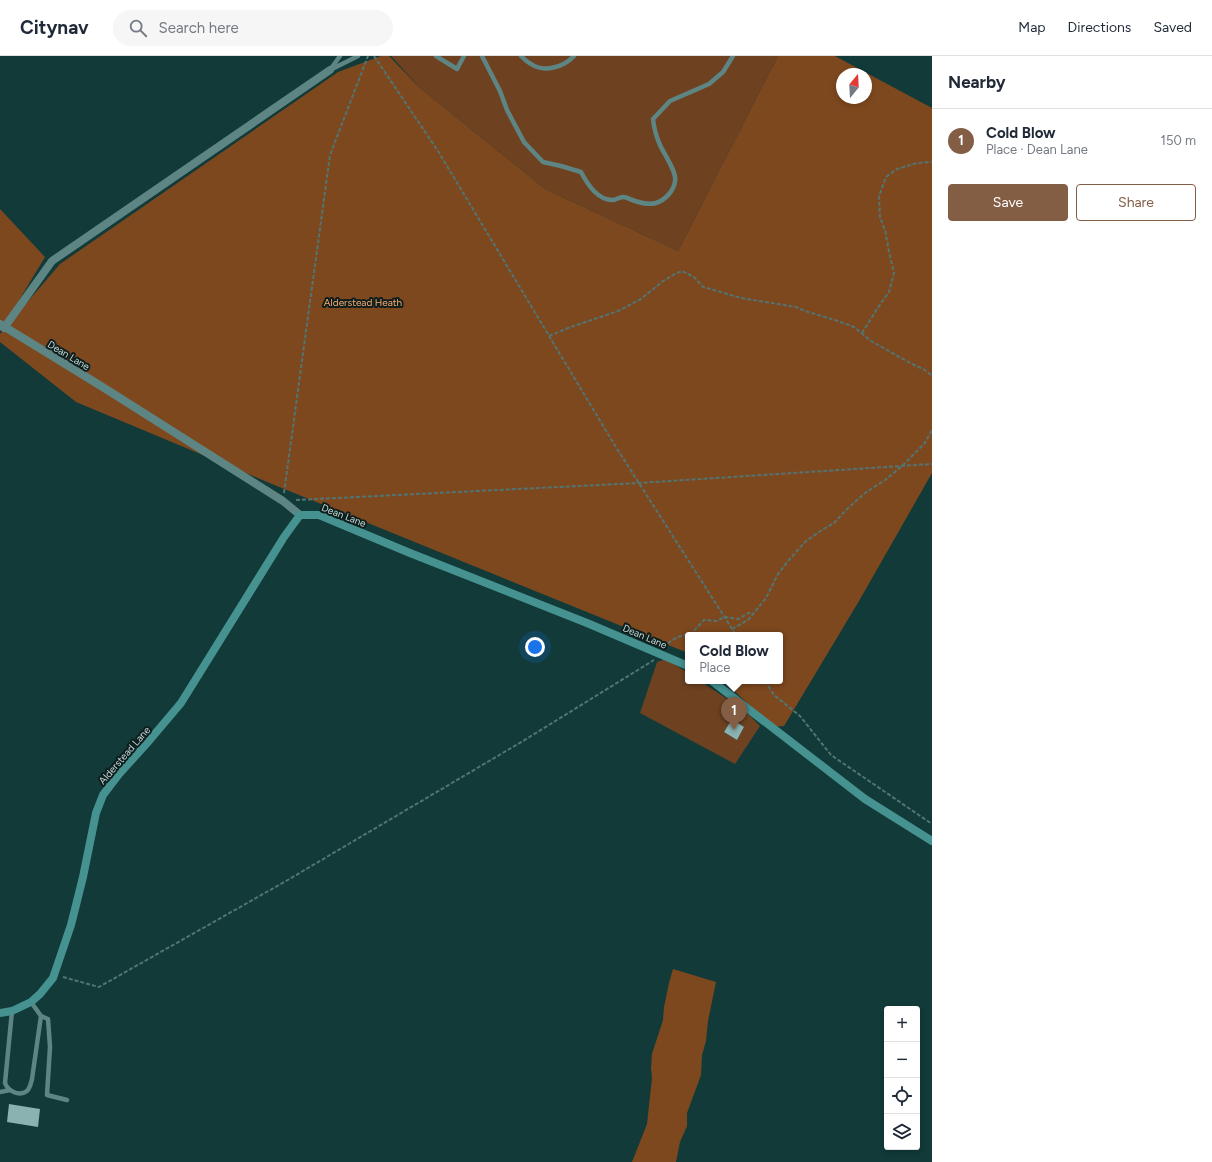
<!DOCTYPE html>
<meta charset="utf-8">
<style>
body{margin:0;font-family:Figtree,sans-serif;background:#f6f6f7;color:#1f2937}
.controls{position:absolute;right:12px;bottom:12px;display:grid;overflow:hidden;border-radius:4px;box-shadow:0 2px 6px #0003}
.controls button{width:36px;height:36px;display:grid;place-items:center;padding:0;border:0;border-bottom:1px solid #e0e1e3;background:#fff;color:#1f2937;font:20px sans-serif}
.compass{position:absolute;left:836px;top:12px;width:36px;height:36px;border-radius:50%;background:#fff;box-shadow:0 2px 6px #0003;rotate:18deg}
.you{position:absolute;left:535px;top:591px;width:14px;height:14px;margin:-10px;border:3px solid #fff;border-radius:50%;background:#1a73e8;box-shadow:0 0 0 6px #1a73e833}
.badge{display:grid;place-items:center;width:26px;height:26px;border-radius:50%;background:#835d44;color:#fff;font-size:13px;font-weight:700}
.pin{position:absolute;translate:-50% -33px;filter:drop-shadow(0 1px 2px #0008)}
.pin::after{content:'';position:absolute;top:21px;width:14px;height:12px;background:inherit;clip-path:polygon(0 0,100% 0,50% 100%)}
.popup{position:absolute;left:685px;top:576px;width:98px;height:52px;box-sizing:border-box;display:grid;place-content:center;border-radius:4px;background:#fff;filter:drop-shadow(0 1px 3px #0005);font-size:13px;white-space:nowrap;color:#747a83}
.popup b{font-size:15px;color:#1f2937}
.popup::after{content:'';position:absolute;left:50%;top:100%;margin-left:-8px;border:8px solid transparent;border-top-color:#fff}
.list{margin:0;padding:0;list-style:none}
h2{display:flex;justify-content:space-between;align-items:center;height:52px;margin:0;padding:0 16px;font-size:17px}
h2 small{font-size:13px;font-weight:400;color:#747a83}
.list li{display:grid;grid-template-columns:26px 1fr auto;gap:12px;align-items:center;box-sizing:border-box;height:64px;padding:0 16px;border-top:1px solid #e0e1e3}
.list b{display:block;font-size:15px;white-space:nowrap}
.list p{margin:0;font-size:13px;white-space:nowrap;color:#747a83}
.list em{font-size:13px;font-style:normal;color:#747a83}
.actions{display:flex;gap:8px;padding:12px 16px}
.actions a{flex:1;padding:9px 0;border:1px solid #835d44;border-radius:4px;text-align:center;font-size:14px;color:#835d44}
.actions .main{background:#835d44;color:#fff}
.icon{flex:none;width:22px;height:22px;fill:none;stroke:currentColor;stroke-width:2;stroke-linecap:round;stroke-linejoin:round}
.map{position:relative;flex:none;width:932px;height:1106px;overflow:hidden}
header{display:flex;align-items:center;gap:24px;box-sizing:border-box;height:56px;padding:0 20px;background:#fff;border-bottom:1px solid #e0e1e3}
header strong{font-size:19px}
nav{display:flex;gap:22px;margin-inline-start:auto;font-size:14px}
.search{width:280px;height:36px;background:#f6f6f7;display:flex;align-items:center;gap:10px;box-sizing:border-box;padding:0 14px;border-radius:22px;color:#747a83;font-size:15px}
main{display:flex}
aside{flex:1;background:#fff}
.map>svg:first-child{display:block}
</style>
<header>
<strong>Citynav</strong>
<div class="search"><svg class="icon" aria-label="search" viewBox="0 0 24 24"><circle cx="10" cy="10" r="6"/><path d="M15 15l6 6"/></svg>Search here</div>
<nav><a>Map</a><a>Directions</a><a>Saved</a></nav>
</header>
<main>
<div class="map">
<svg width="932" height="1106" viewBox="0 0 932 1106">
<rect width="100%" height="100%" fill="#113a39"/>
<g fill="#6e4221" fill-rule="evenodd">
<path d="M 391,0 L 778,0 L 678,195 L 545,133 L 420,32 Z"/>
<path d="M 666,603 L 688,617 L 688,625 L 700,625 L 744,654 L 760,670 L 735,708 L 640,657 L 657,606 ZM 732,663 L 744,671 L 737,684 L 724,676 Z"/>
</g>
<g fill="#7e481e" fill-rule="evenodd">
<path d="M 381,0 L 389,0 L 420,32 L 545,133 L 678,195 L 778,0 L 835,0 L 932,52 L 932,417 L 859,545 L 784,670 L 772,671 L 724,625 L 780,625 L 780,579 L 688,579 L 688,597 L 272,428 L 76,346 L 0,286 L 0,278 L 60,208 L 338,16 ZM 842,18 L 866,18 L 866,42 L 842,42 Z"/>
<path d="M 0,153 L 45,201 L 0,276 Z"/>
<path d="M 673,913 L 716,926 L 708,965 L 706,985 L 702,999 L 701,1019 L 687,1057 L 687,1070 L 680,1086 L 676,1106 L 632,1106 L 647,1068 L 652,1022 L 651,1012 L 652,998 L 663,964 L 664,951 L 669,927 Z"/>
</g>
<g fill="#89b2b0">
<path d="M 732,663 L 744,671 L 737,684 L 724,676 Z"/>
<path d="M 9,1048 L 40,1053 L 38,1071 L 7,1066 Z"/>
</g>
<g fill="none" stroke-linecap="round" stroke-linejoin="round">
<g stroke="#527473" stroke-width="2" stroke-dasharray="4 2" stroke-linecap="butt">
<path d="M 374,0 L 438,95 L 614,388 L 736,579"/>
<path d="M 862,277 L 877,253 L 889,236 L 894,217 L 889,196 L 885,174 L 880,161 L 879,140 L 886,121 L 897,113 L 917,107 L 932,106"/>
<path d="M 549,280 L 568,272 L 618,255 L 641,243 L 663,225 L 675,218 L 682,215 L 694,221 L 703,231 L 714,234 L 741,242 L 796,251 L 805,255 L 835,264 L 854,271 L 871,285 L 910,307 L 925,314 L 932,320"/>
<path d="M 284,437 L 330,99 L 368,0"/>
<path d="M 296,444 L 639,427 L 932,408"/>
<path d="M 732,573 L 748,564 L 758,552 L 766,542 L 778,518 L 788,505 L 806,485 L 825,472 L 834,467 L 846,454 L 865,437 L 885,424 L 902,410 L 925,387 L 932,374"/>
<path d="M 690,579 L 704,564 L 717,565 L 724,561 L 739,563 L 748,557 L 753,557"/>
<path d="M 663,591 C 671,585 678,579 688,579"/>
<path d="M 765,625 L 774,639 L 800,660 L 831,699 L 932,768"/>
<path d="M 63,921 L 99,931 L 286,825 L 523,685 L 654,604"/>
</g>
<g stroke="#5d8584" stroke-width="4.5">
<path d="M 340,0 L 330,14 L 358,0"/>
<path d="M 436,0 L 457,13 L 464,0"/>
<path d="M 482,0 L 500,35 L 507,54 L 524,86 L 543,106 L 561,110 L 581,116 C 588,129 598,145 614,144 C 617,143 620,141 623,141 C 627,141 631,144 635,145 C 641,147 649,149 656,147 C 665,144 674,135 675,125 C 677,116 664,98 660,89 C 656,80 654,72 653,63 L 670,45 L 709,28 L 723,16 L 733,0"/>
<path d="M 521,0 C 524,3 527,6 531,8 C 544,17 564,11 574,0"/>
<path d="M 31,946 L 41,960 L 48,963 L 50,991 L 47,1039 L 67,1044"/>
<path d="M 12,955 L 5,1027 C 8,1035 19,1041 27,1035 C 30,1032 31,1027 32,1023 L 41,960"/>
<path d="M 0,1036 L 10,1034"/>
</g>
<path stroke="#5d8584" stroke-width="8" d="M 4,272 L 52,205 L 330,14"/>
<path stroke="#5d8584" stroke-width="8" d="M 0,268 L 101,330 L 283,445 L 300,459"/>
<g stroke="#459291" stroke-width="8">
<path d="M 712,625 L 865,743 L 932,785"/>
<path d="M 0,957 L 12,955 L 31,946 L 40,938 L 53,922 L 71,869 L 83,821 L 96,757 L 103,739 L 119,718 L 148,686 L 181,647 L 284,481 L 300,459 L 319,459 L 410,497 L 587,567 L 688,610"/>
</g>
</g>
<g text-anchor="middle" stroke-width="4" stroke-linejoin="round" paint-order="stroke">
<g font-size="10" fill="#feac71" stroke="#0d1e1d">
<text x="363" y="250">Alderstead Heath</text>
</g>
<g font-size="10" fill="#c2d7d6" stroke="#0d1e1d">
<text transform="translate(69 299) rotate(31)" y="4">Dean Lane</text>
<text transform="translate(344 459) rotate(21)" y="4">Dean Lane</text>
<text transform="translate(645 580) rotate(23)" y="4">Dean Lane</text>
<text transform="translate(124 699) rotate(-49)" y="4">Alderstead Lane</text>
</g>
</g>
</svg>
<div class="controls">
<button>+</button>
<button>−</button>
<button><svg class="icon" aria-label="locate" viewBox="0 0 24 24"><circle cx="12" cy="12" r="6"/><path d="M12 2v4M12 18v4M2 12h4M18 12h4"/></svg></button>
<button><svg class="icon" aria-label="layers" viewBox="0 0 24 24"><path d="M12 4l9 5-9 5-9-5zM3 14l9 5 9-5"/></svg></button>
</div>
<svg class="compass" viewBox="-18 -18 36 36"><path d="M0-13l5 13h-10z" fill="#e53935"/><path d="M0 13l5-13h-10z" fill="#747a83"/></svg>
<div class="you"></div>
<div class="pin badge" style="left:734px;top:674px">1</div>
<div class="popup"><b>Cold Blow</b>Place</div>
</div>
<aside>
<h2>Nearby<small></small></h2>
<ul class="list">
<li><span class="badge">1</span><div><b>Cold Blow</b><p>Place · Dean Lane</p></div><em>150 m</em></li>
</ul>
<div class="actions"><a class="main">Save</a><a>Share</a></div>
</aside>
</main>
